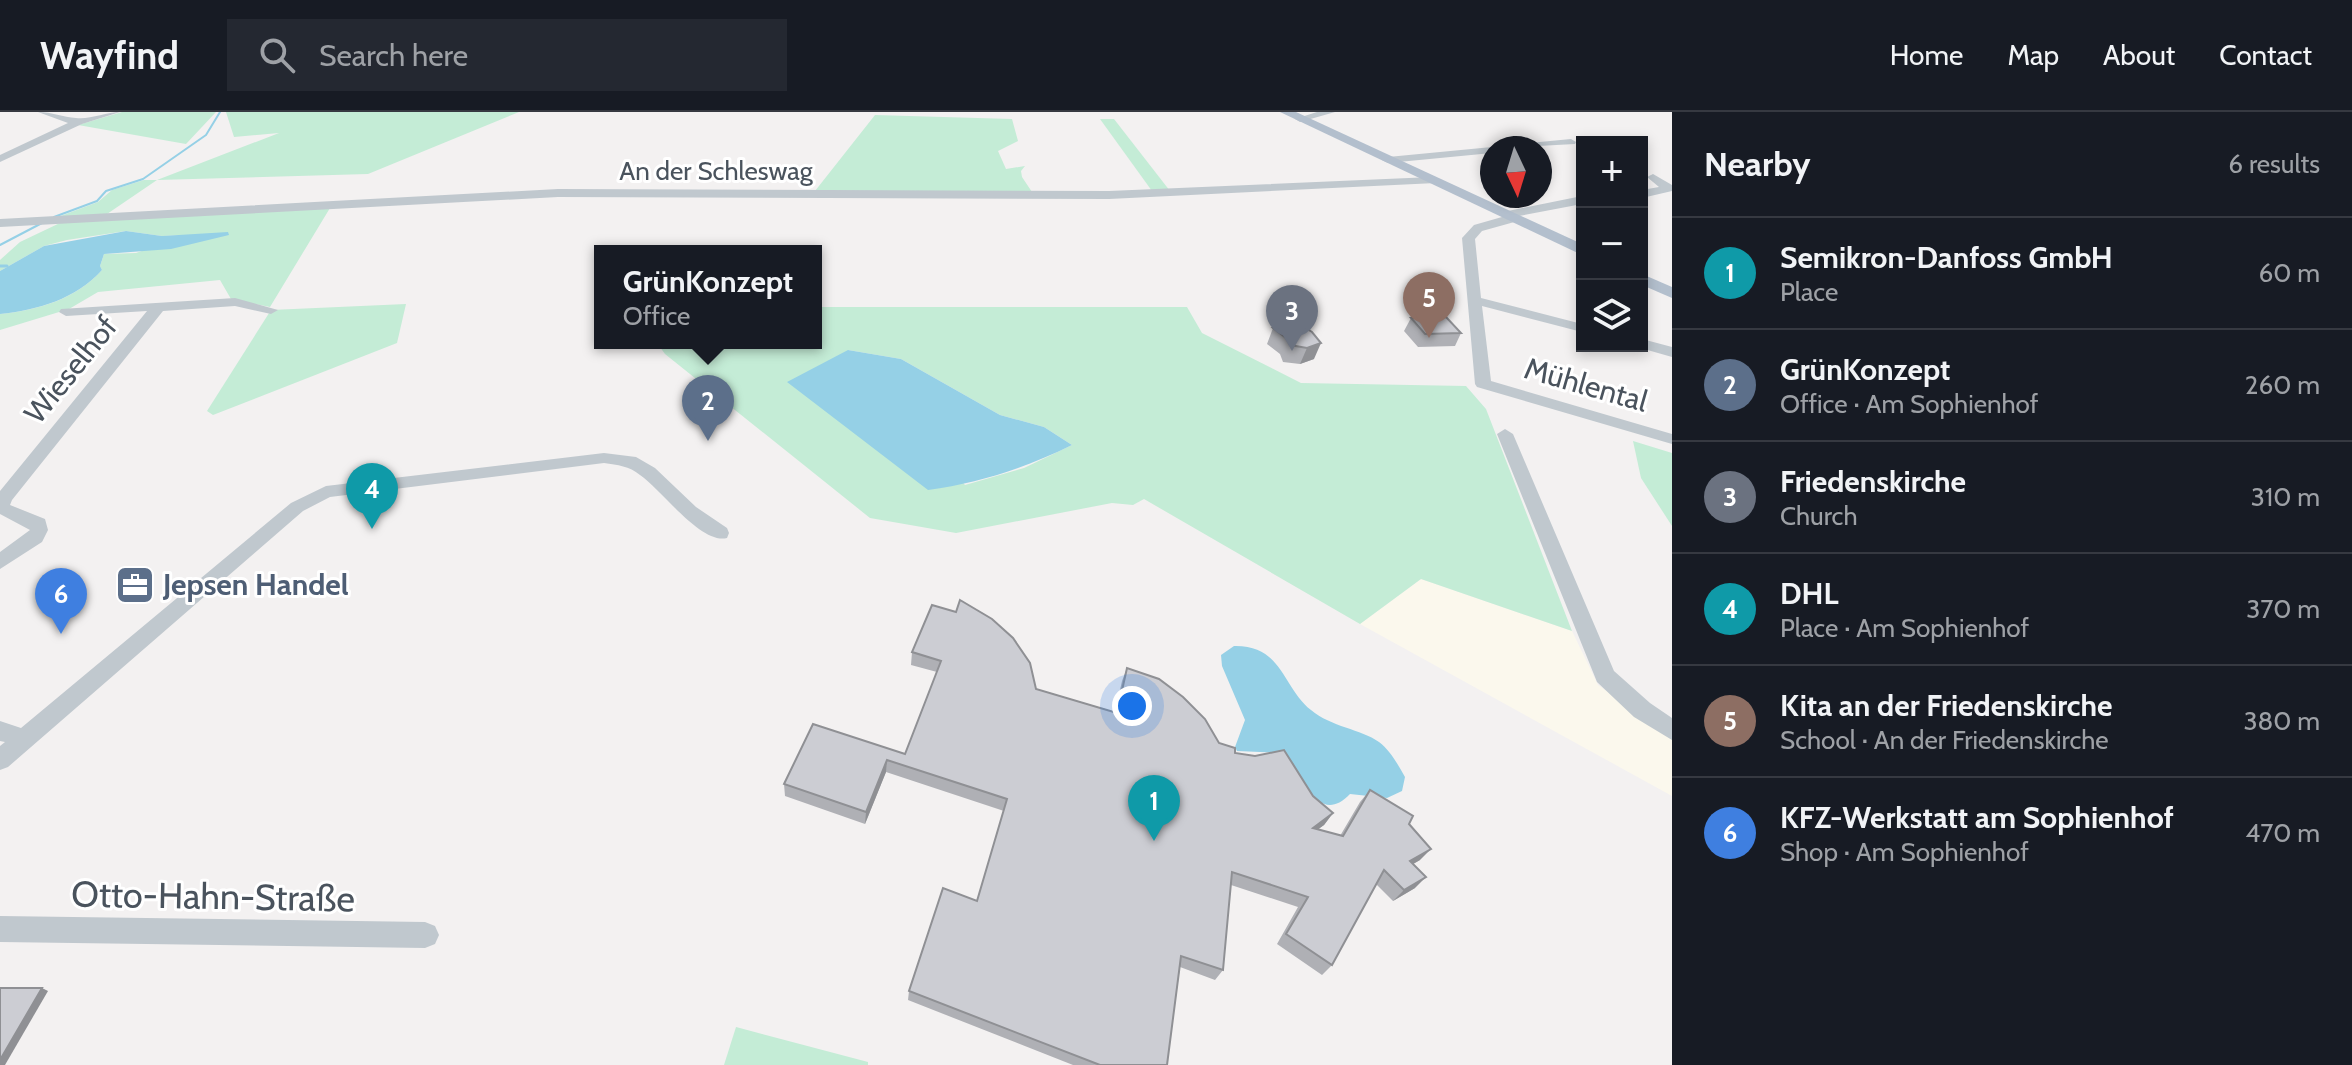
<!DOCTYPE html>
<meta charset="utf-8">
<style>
body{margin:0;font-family:Cabin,sans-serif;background:#242831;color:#f1f3f6}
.controls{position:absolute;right:24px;top:24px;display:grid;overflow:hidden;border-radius:0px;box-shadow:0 4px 12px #0003}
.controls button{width:72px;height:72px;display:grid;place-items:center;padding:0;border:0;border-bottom:2px solid #363941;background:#171b24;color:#f1f3f6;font:40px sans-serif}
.compass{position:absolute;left:1480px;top:24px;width:72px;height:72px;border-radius:50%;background:#171b24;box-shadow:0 4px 12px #0003;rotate:176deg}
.you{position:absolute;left:1132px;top:594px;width:28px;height:28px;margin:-20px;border:6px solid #fff;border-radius:50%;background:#1a73e8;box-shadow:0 0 0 12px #1a73e833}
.badge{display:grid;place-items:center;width:52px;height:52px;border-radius:50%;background:#286bd6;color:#fff;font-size:26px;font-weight:700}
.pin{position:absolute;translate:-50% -66px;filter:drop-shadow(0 2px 4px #0008)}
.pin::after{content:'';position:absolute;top:42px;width:28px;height:24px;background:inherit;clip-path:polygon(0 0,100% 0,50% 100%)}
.popup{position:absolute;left:594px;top:133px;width:228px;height:104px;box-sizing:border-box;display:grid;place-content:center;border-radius:0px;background:#171b24;filter:drop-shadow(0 2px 6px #0005);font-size:26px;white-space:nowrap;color:#9ea1a6}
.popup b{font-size:30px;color:#f1f3f6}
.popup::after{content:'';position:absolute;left:50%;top:100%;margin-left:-16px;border:16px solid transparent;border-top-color:#171b24}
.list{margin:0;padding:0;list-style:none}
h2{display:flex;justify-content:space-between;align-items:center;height:104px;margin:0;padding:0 32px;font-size:34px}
h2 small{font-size:26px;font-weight:400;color:#9ea1a6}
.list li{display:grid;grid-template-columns:52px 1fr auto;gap:24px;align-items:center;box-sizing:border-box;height:112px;padding:0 32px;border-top:2px solid #363941}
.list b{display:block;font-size:30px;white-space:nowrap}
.list p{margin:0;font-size:26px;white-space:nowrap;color:#9ea1a6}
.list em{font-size:26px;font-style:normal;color:#9ea1a6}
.icon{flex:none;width:44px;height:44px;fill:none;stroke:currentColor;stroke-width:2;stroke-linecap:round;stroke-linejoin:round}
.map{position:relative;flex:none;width:1672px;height:953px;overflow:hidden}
header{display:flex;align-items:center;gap:48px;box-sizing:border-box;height:112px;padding:0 40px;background:#171b24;border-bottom:2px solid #363941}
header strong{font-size:38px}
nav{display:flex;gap:44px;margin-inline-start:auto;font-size:28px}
.search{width:560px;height:72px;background:#242831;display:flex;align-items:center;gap:20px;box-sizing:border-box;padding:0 28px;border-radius:0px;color:#9ea1a6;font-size:30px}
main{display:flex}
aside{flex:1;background:#171b24}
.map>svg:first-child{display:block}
</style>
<header>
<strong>Wayfind</strong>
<div class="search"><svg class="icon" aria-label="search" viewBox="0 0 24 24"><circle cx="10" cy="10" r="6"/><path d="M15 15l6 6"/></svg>Search here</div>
<nav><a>Home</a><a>Map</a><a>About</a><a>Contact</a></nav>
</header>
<main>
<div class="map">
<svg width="1672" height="953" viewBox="0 0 1672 953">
<rect width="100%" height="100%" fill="#f3f1f1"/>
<path fill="#fbf8ed" d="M 1421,467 L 1572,519 L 1598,573 L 1672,624 L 1672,684 L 1360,512 Z"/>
<g fill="#c4ecd6" fill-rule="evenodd">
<path d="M 122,0 L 216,0 L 186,32 L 78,13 Z"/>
<path d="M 226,0 L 519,0 L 368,62 L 157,68 L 107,102 L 58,105 L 98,90 L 112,78 L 144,68 L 157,68 L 279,21 L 234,25 Z"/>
<path d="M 875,3 L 1012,7 L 1018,29 L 998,39 L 1006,57 L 1025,54 L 1021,59 L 1022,65 L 1032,80 L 815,79 Z"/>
<path d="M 1100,7 L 1114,7 L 1170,79 L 1152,79 Z"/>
<path d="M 330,96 L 270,195 L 231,187 L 220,168 L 98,180 L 69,197 L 0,218 L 0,202 C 39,198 76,187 102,158 L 100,154 L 104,142 L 136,141 L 188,123 L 162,124 L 126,119 L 67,128 L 44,134 L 0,159 L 0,148 L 20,130 L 62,110 Z"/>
<path d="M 406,192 L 397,231 L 213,303 L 207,299 L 271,198 Z"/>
<path d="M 816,195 L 1187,195 L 1202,221 L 1301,271 L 1466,274 L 1486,297 L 1572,519 L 1421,467 L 1360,512 L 1144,387 L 1133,393 L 1112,391 L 956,421 L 870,406 L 665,242 L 657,231 L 816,231 ZM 848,238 L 901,247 L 1000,303 L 1044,315 L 1072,333 L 1024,356 L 965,373 Z"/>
<path d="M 1633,329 L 1672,341 L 1672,414 L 1641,366 Z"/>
<path d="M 736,915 L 868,950 L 868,953 L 724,953 Z"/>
</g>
<g fill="#95d0e6">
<path d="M 126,119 L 162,124 L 228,120 L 229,123 L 171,137 L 104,142 L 100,154 L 102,158 C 76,187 38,198 0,202 L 0,159 L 44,134 Z"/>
<path d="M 848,238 L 901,247 L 1000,303 L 1044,315 L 1072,333 C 1025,356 980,371 928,378 L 787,270 Z"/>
<path d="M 1234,534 C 1283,533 1282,575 1311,598 C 1331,615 1361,617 1379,630 C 1391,639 1398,653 1405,665 L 1402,679 L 1387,686 L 1350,682 C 1317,716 1303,662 1284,641 L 1237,639 L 1235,635 L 1245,608 L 1222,554 L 1221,543 Z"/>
</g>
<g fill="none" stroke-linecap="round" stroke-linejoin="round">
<g stroke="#95d0e6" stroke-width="2">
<path d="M 54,105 L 97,89 L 106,79 L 143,67 L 206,23 L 220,0"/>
<path d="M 0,133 L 42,111"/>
<path d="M 0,154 L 7,154"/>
</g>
<path stroke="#95d0e6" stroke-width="3" d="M 0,154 L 7,154"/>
<g fill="#c0c8ce" fill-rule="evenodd">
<path d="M 38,0 C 52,0 63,5 76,6 C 89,8 106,0 120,0 L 82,12 L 0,50 L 0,43 L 68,11 Z"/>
<path d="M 1317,0 L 1335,0 L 1300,10 L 1295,7 Z"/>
<path d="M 1571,27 L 1576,30 L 1575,32 L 1504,36 L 1510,33 Z"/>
<path d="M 1492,35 L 1496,36 L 1492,36 L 1492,41 L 1388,51 L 1382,48 L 1388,45 Z"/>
<path d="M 1653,62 L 1672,73 L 1672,79 L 1642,86 L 1642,78 L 1659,75 L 1647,65 Z"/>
<path d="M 1432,65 L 1436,67 L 1436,71 L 1109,87 L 558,85 L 0,115 L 0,107 L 558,77 L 1109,79 Z"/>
<path d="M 1582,84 L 1582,92 L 1519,104 L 1518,109 L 1482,119 L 1475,127 L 1481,186 L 1582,212 L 1582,220 L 1482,194 L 1491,269 L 1672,322 L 1672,332 L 1477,275 L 1475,272 L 1462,126 L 1474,113 L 1502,105 L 1503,100 Z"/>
<path d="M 235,186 L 278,198 L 271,202 L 235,194 L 163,199 L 12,388 L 10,393 L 45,407 L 48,418 L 42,430 L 0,457 L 0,440 L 30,418 L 0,402 L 0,379 L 147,199 L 66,204 L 59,200 L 61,197 Z"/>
<path d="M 1642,227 L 1672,235 L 1672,245 L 1637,235 L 1642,234 Z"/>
<path d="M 1505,317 L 1513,322 L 1614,559 L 1650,591 L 1672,606 L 1672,628 L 1634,605 L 1597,570 L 1497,322 Z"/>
<path d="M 604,341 L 636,345 L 655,356 L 696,395 L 727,416 L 729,421 L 727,426 C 701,433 661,377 640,363 C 629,354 618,353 604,351 L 330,385 L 303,399 L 8,655 L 0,658 L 0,634 L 5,630 L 0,629 L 0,609 L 21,616 L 291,391 L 326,374 Z"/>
<path d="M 0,804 L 425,810 L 435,814 L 439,823 L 435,832 L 425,836 L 0,830 Z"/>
</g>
<g fill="#b3bfcd" fill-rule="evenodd">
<path d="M 1280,0 L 1296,0 L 1582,132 L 1582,143 Z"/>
<path d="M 1642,162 L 1672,175 L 1672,186 L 1642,173 Z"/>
</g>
</g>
<g fill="#afb0b5">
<path d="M 1411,206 L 1461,221 L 1455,234 L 1418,235 L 1404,219 Z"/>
<path d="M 1299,212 L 1314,247 L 1300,252 L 1283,250 L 1280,242 L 1267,232 L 1273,216 Z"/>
<path d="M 912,540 L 1115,600 L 1122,569 L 1127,556 L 1219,631 L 1235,641 L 1313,684 L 1333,701 L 1324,713 L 1318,717 L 1340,724 L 1360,690 L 1370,678 L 1409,712 L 1420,748 L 1413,752 L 1415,776 L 1393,789 L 1376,772 L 1332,853 L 1322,863 L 1277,832 L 1298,795 L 1231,773 L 1223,858 L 1215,868 L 1180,855 L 1167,953 L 1073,953 L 908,888 L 909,879 L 977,789 L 1004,699 L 886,660 L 865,712 L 785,684 L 784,672 L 905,642 L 937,560 L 911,553 Z"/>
</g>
<g fill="#8f9094">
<path d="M 1321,231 L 1314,247 L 1300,252 L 1307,236 Z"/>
<path d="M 887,648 L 886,660 L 865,712 L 866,700 Z"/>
<path d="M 1333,701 L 1324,713 L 1305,727 L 1313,716 Z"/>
<path d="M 1431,737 L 1420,748 L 1399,760 L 1410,749 Z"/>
<path d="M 1426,765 L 1415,776 L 1393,789 L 1404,778 Z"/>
<path d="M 42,876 L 48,879 L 5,953 L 0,953 L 0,948 Z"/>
</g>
<g fill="#cccdd3" stroke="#8f9094" stroke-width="2">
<path d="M 1446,205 L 1461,221 L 1425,222 L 1411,206 Z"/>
<path d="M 1299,212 L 1312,220 L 1321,231 L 1307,236 L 1290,233 L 1286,226 L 1273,216 Z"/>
<path d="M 960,488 L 992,507 L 1013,526 L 1030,551 L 1036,577 L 1117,601 L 1127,556 L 1159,567 L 1183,585 L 1205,607 L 1219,631 L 1235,636 L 1235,641 L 1255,644 L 1284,638 L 1313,684 L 1333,701 L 1313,716 L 1343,724 L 1370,678 L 1413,704 L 1409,712 L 1431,737 L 1410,749 L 1426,765 L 1404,778 L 1384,758 L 1332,853 L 1286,822 L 1308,785 L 1232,760 L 1223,858 L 1181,844 L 1167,953 L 1100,953 L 909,879 L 943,776 L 977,789 L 1007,687 L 887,648 L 866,700 L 784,672 L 813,612 L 905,642 L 941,549 L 912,540 L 932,493 L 956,500 Z"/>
<path d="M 0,876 L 42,876 L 0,948 Z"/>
</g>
<defs>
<g id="office-square" transform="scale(2)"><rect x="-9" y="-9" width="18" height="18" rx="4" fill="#5c6f8a" stroke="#fff"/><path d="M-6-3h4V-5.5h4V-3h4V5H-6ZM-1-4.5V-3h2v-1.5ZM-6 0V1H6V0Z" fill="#fff"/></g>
</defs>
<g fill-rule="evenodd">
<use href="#office-square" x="135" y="473"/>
</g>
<g text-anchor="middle" stroke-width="6" stroke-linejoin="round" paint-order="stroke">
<g font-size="26" fill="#4a535d" stroke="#fff">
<text x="716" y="68">An der Schleswag</text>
</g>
<g font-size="30" fill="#4a535d" stroke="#fff">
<text transform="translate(71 258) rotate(-51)" y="10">Wieselhof</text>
<text transform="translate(1586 273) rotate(16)" y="10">Mühlental</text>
</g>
<g font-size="30" font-weight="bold" fill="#4e5e75" stroke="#fff" text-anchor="start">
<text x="163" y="483">Jepsen Handel</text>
</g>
<g font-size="36" fill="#4a535d" stroke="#fff">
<text transform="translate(213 784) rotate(1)" y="13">Otto-Hahn-Straße</text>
</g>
</g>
</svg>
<div class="controls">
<button>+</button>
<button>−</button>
<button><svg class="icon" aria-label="layers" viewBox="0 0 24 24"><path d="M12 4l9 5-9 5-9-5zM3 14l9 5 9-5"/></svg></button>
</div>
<svg class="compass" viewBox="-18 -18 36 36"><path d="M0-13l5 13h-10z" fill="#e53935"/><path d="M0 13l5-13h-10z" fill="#9ea1a6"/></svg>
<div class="you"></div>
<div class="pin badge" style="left:1154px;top:729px;background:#0f9aa8">1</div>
<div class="pin badge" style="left:708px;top:329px;background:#5c6f8a">2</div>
<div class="popup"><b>GrünKonzept</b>Office</div>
<div class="pin badge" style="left:1292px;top:239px;background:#6b7280">3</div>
<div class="pin badge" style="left:372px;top:417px;background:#0f9aa8">4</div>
<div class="pin badge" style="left:1429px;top:226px;background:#8d6e63">5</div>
<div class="pin badge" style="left:61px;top:522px;background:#3f7fe0">6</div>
</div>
<aside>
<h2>Nearby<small>6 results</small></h2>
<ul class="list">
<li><span class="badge" style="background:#0f9aa8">1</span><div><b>Semikron-Danfoss GmbH</b><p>Place</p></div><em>60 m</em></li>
<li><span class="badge" style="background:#5c6f8a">2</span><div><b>GrünKonzept</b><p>Office · Am Sophienhof</p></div><em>260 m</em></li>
<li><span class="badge" style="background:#6b7280">3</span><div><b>Friedenskirche</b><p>Church</p></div><em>310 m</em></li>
<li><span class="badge" style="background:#0f9aa8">4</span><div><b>DHL</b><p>Place · Am Sophienhof</p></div><em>370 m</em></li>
<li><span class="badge" style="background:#8d6e63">5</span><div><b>Kita an der Friedenskirche</b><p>School · An der Friedenskirche</p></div><em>380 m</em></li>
<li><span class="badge" style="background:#3f7fe0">6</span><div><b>KFZ-Werkstatt am Sophienhof</b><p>Shop · Am Sophienhof</p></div><em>470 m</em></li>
</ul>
</aside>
</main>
